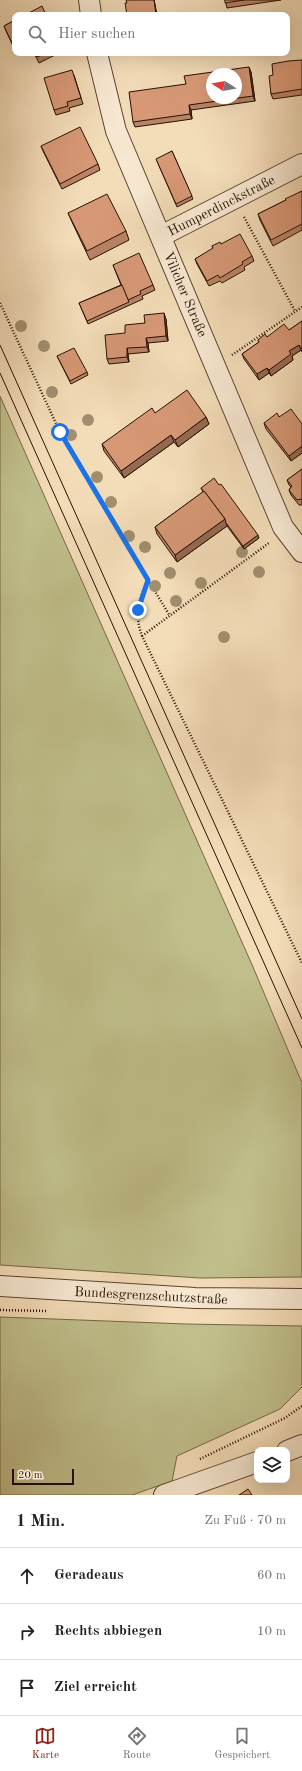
<!DOCTYPE html>
<html lang="de">
<meta charset="utf-8">
<style>
body{margin:0;font-family:"Old Standard TT",serif;background:#f2f2f2;color:#222}
.controls{position:absolute;right:12px;bottom:12px;display:grid;overflow:hidden;border-radius:8px;box-shadow:0 4px 16px #0002}
.controls button{width:36px;height:36px;display:grid;place-items:center;padding:0;border:0;border-bottom:1px solid #e0e0e0;background:#fff;color:#222;font:20px sans-serif}
.compass{position:absolute;left:206px;top:68px;width:36px;height:36px;border-radius:50%;background:#fff;box-shadow:0 4px 16px #0002;rotate:281deg}
.scale{position:absolute;left:12px;bottom:10px;width:62px;box-sizing:border-box;padding-left:4px;border:2px solid #281103;border-top:0;font-size:11px;line-height:14px;white-space:nowrap;color:#281103;-webkit-text-stroke:3px #f7e8d1;paint-order:stroke}
.stop{position:absolute;width:12px;height:12px;margin:-9px;border:3px solid #1a73e8;border-radius:50%;background:#fff}
.stop.end{background:#1a73e8;border-color:#fff;box-shadow:0 1px 4px #0008}
.list{margin:0;padding:0;list-style:none}
h2{display:flex;justify-content:space-between;align-items:center;height:52px;margin:0;padding:0 16px;font-size:17px}
h2 small{font-size:13px;font-weight:400;color:#767676}
.list li{display:grid;grid-template-columns:26px 1fr auto;gap:12px;align-items:center;box-sizing:border-box;height:56px;padding:0 16px;border-top:1px solid #e0e0e0}
.list b{display:block;font-size:15px;white-space:nowrap}
.list em{font-size:13px;font-style:normal;color:#767676}
.icon{flex:none;width:22px;height:22px;fill:none;stroke:currentColor;stroke-width:2;stroke-linecap:round;stroke-linejoin:round}
.map{position:relative;flex:none;width:302px;height:1495px;overflow:hidden}
.search{position:absolute;background:#fff;box-shadow:0 4px 16px #0002;left:12px;right:12px;top:12px;height:44px;display:flex;align-items:center;gap:10px;box-sizing:border-box;padding:0 14px;border-radius:8px;color:#767676;font-size:15px}
.sheet{height:220px;background:#fff}
nav{display:flex;justify-content:space-around;align-items:center;box-sizing:border-box;height:56px;border-top:1px solid #e0e0e0;background:#fff;font-size:11px;color:#767676}
nav a{display:grid;justify-items:center;gap:2px}
nav .on{color:#8f2418}
.map>svg:first-child{display:block}
</style>
<div class="map">
<svg width="302" height="1495" viewBox="0 0 302 1495">
<rect width="100%" height="100%" fill="#f3dcb8"/>
<filter id="stains"><feTurbulence type="fractalNoise" baseFrequency=".005" numOctaves="4"/><feColorMatrix values="0 0 0 0 .2 0 0 0 0 .09 0 0 0 0 .02 0 0 0 .5 -.17"/></filter>
<radialGradient id="worn" r=".72"><stop offset=".6" stop-color="#630" stop-opacity="0"/><stop offset="1" stop-color="#630" stop-opacity=".3"/></radialGradient>
<g fill="#c0bf8b" stroke="#746847">
<path d="M 0,396 L 253,967 L 302,1083 L 302,1277 L 200,1278 L 0,1265 Z"/>
<path d="M 0,1317 L 186,1324 L 302,1326 L 302,1387 L 280,1409 L 177,1456 L 172,1481 L 132,1495 L 0,1495 Z"/>
</g>
<g fill="none" stroke-linecap="round" stroke-linejoin="round">
<g stroke="#5b4430" stroke-width="22">
<g id="minor">
<path d="M 89,0 L 91,15"/>
<path d="M 97,53 L 116,131 L 283,527 L 302,552"/>
<path d="M 161,236 L 302,164"/>
<path d="M 0,1286 L 195,1298 L 302,1299"/>
<path d="M 287,1451 L 302,1445"/>
<path d="M 164,1495 L 257,1462"/>
</g>
</g>
<g stroke="#281103" stroke-width="2.5" stroke-dasharray="1 2" stroke-linecap="butt">
<path d="M 244,217 L 295,311"/>
<path d="M 0,303 L 60,432 L 148,580 C 139,599 134,615 142,636 L 302,963"/>
<path d="M 232,355 L 302,307"/>
<path d="M 148,580 L 170,616"/>
<path d="M 142,636 L 269,543"/>
<path d="M 0,1310 L 47,1311"/>
<path d="M 200,1459 L 285,1418 L 302,1406"/>
</g>
<use href="#minor" stroke="#f7e8d1" stroke-width="20"/>
<g stroke="#281103" stroke-width="1">
<path d="M 0,345 L 302,1019"/>
<path d="M 0,373 L 302,1048"/>
</g>
</g>
<g fill="#a08e6f">
<circle cx="21" cy="326" r="6"/>
<circle cx="44" cy="346" r="6"/>
<circle cx="52" cy="392" r="6"/>
<circle cx="88" cy="420" r="6"/>
<circle cx="71" cy="435" r="6"/>
<circle cx="97" cy="477" r="6"/>
<circle cx="111" cy="502" r="6"/>
<circle cx="129" cy="536" r="6"/>
<circle cx="145" cy="547" r="6"/>
<circle cx="242" cy="552" r="6"/>
<circle cx="259" cy="572" r="6"/>
<circle cx="170" cy="573" r="6"/>
<circle cx="201" cy="583" r="6"/>
<circle cx="155" cy="586" r="6"/>
<circle cx="176" cy="601" r="6"/>
<circle cx="224" cy="637" r="6"/>
</g>
<g fill="#b98365" stroke="#281103">
<path d="M 225,0 L 281,0 L 227,8 Z"/>
<path d="M 15,20 L 15,48 L 14,48 L 6,31 L 4,26 Z"/>
<path d="M 34,53 L 59,53 L 39,63 Z"/>
<path d="M 302,60 L 302,95 L 273,99 L 271,94 L 273,75 Z"/>
<path d="M 251,72 L 255,101 L 191,110 L 192,119 L 135,127 L 133,122 L 186,84 Z"/>
<path d="M 74,75 L 83,104 L 69,108 L 70,111 L 56,115 L 54,110 Z"/>
<path d="M 41,146 L 98,164 L 100,170 L 62,189 L 43,151 Z"/>
<path d="M 172,151 L 193,199 L 177,207 L 157,161 Z"/>
<path d="M 302,191 L 302,230 L 273,246 L 260,220 L 258,214 L 286,200 Z"/>
<path d="M 68,213 L 126,231 L 129,240 L 90,260 L 72,222 Z"/>
<path d="M 221,244 L 252,256 L 254,261 L 244,267 L 245,270 L 222,283 L 220,281 L 209,286 L 197,264 L 195,259 L 213,249 L 212,246 Z"/>
<path d="M 113,265 L 153,285 L 155,290 L 142,296 L 143,299 L 88,324 L 79,303 L 121,285 Z"/>
<path d="M 166,319 L 168,341 L 148,343 L 149,352 L 128,354 L 129,362 L 109,364 L 107,359 L 125,333 L 145,323 Z"/>
<path d="M 302,321 L 302,352 L 301,350 L 292,356 L 293,360 L 271,376 L 269,373 L 259,380 L 244,359 L 242,354 L 259,342 L 258,340 L 267,337 L 289,330 Z"/>
<path d="M 57,356 L 87,372 L 88,375 L 71,384 Z"/>
<path d="M 155,413 L 206,417 L 209,424 L 178,447 L 174,442 L 124,478 L 104,451 L 102,444 Z"/>
<path d="M 279,417 L 302,424 L 302,453 L 291,461 L 266,429 L 264,423 Z"/>
<path d="M 302,469 L 302,505 L 299,505 L 291,495 L 289,490 L 291,487 L 289,485 L 287,480 Z"/>
<path d="M 219,485 L 259,538 L 244,549 L 227,526 L 177,562 L 157,534 L 155,527 L 203,492 L 201,488 Z"/>
</g>
<g fill="#966a53" stroke="#281103">
<path d="M 154,0 L 155,4 L 157,15 L 156,15 Z"/>
<path d="M 249,67 L 251,72 L 255,101 L 253,96 Z"/>
<path d="M 189,105 L 191,110 L 192,119 L 190,114 Z"/>
<path d="M 164,313 L 166,319 L 168,341 L 166,336 Z"/>
<path d="M 146,338 L 148,343 L 149,352 L 147,347 Z"/>
<path d="M 299,345 L 301,350 L 292,356 L 293,360 L 271,376 L 269,370 L 289,351 Z"/>
<path d="M 127,348 L 128,354 L 129,362 L 127,357 Z"/>
<path d="M 267,368 L 269,373 L 259,380 L 257,374 Z"/>
<path d="M 206,417 L 209,424 L 178,447 L 175,440 Z"/>
<path d="M 171,435 L 174,442 L 124,478 L 121,471 Z"/>
<path d="M 302,446 L 302,453 L 291,461 L 289,456 Z"/>
<path d="M 225,519 L 227,526 L 177,562 L 175,555 Z"/>
<path d="M 258,535 L 259,538 L 244,549 L 243,546 Z"/>
</g>
<g fill="#d79876" stroke="#281103" fill-rule="evenodd">
<path d="M 126,0 L 154,0 L 156,15 L 127,15 L 125,3 L 127,3 Z"/>
<path d="M 225,0 L 244,0 L 225,3 Z"/>
<path d="M 42,6 L 46,15 L 25,15 Z"/>
<path d="M 15,20 L 15,42 L 12,43 L 4,26 Z"/>
<path d="M 35,53 L 46,53 L 37,57 Z"/>
<path d="M 302,60 L 302,89 L 271,94 L 269,76 L 273,75 L 272,64 L 288,61 Z"/>
<path d="M 249,67 L 253,96 L 189,105 L 190,114 L 133,122 L 129,92 L 186,84 L 184,76 ZM 212,74 L 236,74 L 236,98 L 212,98 Z"/>
<path d="M 72,70 L 81,98 L 67,102 L 68,106 L 54,110 L 44,78 Z"/>
<path d="M 80,127 L 98,164 L 60,184 L 41,146 Z"/>
<path d="M 172,151 L 192,196 L 176,204 L 156,159 Z"/>
<path d="M 302,191 L 302,224 L 271,240 L 258,214 L 286,200 L 285,199 Z"/>
<path d="M 107,194 L 126,231 L 87,251 L 68,213 Z"/>
<path d="M 240,234 L 252,256 L 242,262 L 243,264 L 220,278 L 218,275 L 207,281 L 195,259 L 213,248 L 212,246 L 220,242 L 221,244 Z"/>
<path d="M 139,253 L 153,285 L 140,291 L 141,294 L 128,300 L 113,265 Z"/>
<path d="M 122,285 L 129,302 L 87,321 L 79,303 Z"/>
<path d="M 164,313 L 166,336 L 146,338 L 147,347 L 127,348 L 127,357 L 107,359 L 105,335 L 125,333 L 125,325 L 145,323 L 144,315 Z"/>
<path d="M 302,321 L 302,349 L 299,345 L 289,351 L 291,354 L 269,370 L 267,368 L 257,374 L 242,354 L 259,342 L 258,340 L 265,334 L 267,337 L 284,324 L 289,330 Z"/>
<path d="M 74,348 L 87,372 L 70,381 L 57,356 Z"/>
<path d="M 187,390 L 206,417 L 175,440 L 171,435 L 121,471 L 102,444 L 152,408 L 155,413 Z"/>
<path d="M 291,409 L 302,424 L 302,446 L 289,456 L 264,423 L 277,413 L 279,417 Z"/>
<path d="M 302,469 L 302,500 L 301,499 L 297,500 L 289,490 L 292,486 L 287,480 Z"/>
<path d="M 214,478 L 219,485 L 221,484 L 258,535 L 243,546 L 226,523 L 225,519 L 204,491 L 204,492 L 201,488 Z"/>
<path d="M 204,491 L 225,519 L 175,555 L 155,527 Z"/>
<path d="M 248,1489 L 252,1495 L 239,1495 Z"/>
</g>
<g fill="none" stroke-linecap="round" stroke-linejoin="round">
<path stroke="#1a73e8" stroke-width="5" d="M 60,432 L 148,580 L 138,610"/>
</g>
<g text-anchor="middle" stroke-width="3" stroke-linejoin="round" paint-order="stroke">
<g font-size="14" fill="#281103" stroke="#f7e8d1">
<text transform="translate(221 205) rotate(-27)" y="5">Humperdinckstraße</text>
<text transform="translate(186 294) rotate(67)" y="5">Vilicher Straße</text>
<text transform="translate(151 1295) rotate(3)" y="5">Bundesgrenzschutzstraße</text>
</g>
</g>
<rect width="100%" height="100%" filter="url(#stains)"/>
<rect width="100%" height="100%" fill="url(#worn)"/>
</svg>
<div class="controls">
<button><svg class="icon" aria-label="layers" viewBox="0 0 24 24"><path d="M12 4l9 5-9 5-9-5zM3 14l9 5 9-5"/></svg></button>
</div>
<svg class="compass" viewBox="-18 -18 36 36"><path d="M0-13l5 13h-10z" fill="#e53935"/><path d="M0 13l5-13h-10z" fill="#767676"/></svg>
<div class="scale">20 m</div>
<div class="stop" style="left:60px;top:432px"></div>
<div class="stop end" style="left:138px;top:610px"></div>
<div class="search"><svg class="icon" aria-label="search" viewBox="0 0 24 24"><circle cx="10" cy="10" r="6"/><path d="M15 15l6 6"/></svg>Hier suchen</div>
</div>
<section class="sheet">
<h2>1 Min.<small>Zu Fuß · 70 m</small></h2>
<ul class="list">
<li><svg class="icon" aria-label="ahead" viewBox="0 0 24 24"><path d="M12 20V5M6 11l6-6 6 6"/></svg><div><b>Geradeaus</b></div><em>60 m</em></li>
<li><svg class="icon" aria-label="right" viewBox="0 0 24 24"><path d="M7 20v-9h11M14 6l5 5-5 5"/></svg><div><b>Rechts abbiegen</b></div><em>10 m</em></li>
<li><svg class="icon" aria-label="arrive" viewBox="0 0 24 24"><path d="M6 21V4h12l-3 4 3 4H6"/></svg><div><b>Ziel erreicht</b></div></li>
</ul>
</section>
<nav>
<a class="on"><svg class="icon" aria-label="map" viewBox="0 0 24 24"><path d="M3 6l6-2 6 2 6-2v14l-6 2-6-2-6 2zM9 4v14M15 6v14"/></svg>Karte</a>
<a><svg class="icon" aria-label="directions" viewBox="0 0 24 24"><path d="M12 3l9 9-9 9-9-9zM9 14v-3h6M13 9l2 2-2 2"/></svg>Route</a>
<a><svg class="icon" aria-label="saved" viewBox="0 0 24 24"><path d="M7 4h10v16l-5-4-5 4z"/></svg>Gespeichert</a>
</nav>
